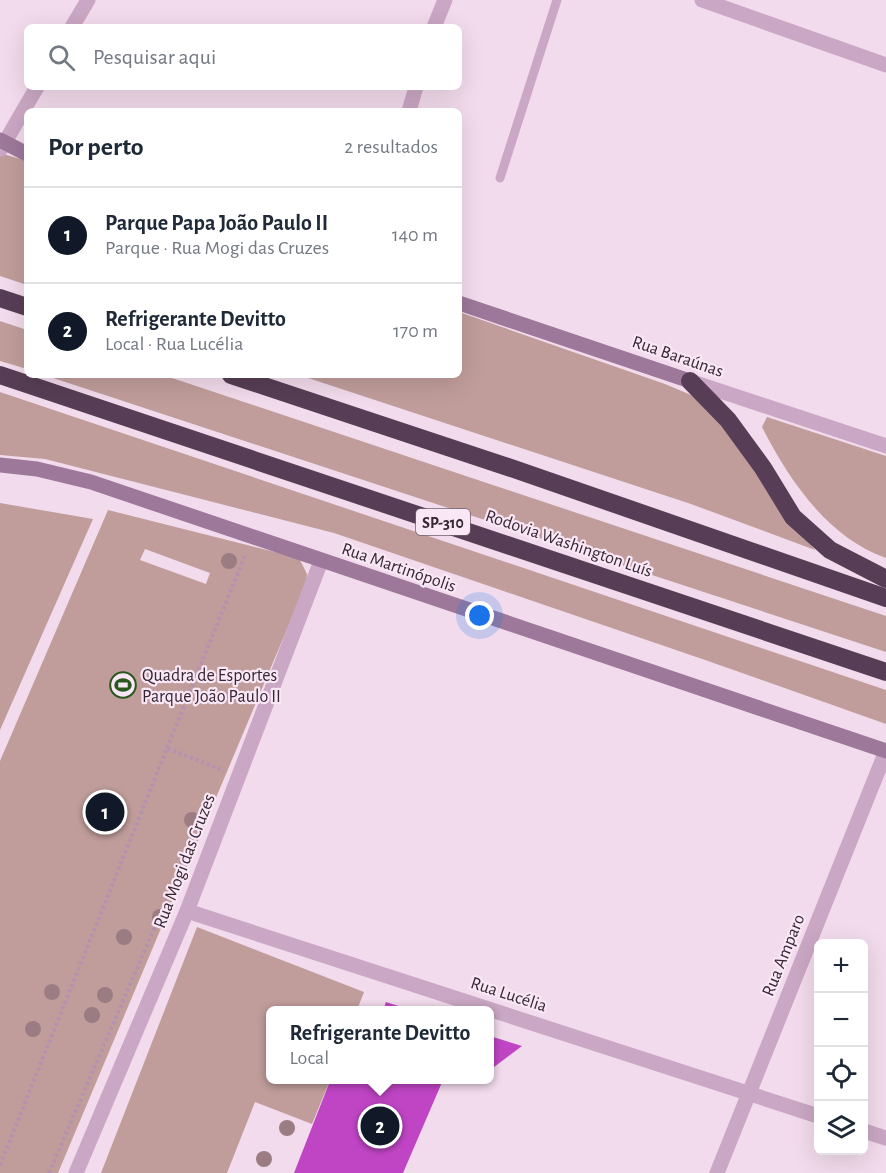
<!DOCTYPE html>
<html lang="pt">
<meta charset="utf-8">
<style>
body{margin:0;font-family:"Alegreya Sans",sans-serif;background:#f6f6f7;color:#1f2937}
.controls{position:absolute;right:18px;bottom:18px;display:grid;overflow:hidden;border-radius:9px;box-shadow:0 6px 24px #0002}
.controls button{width:54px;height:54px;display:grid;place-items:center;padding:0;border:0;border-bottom:2px solid #e0e1e3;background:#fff;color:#1f2937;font:30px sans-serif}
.you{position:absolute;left:480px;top:616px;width:21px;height:21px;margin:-15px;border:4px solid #fff;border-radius:50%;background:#1a73e8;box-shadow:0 0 0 9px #1a73e833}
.badge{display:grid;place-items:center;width:39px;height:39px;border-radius:50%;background:#111827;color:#fff;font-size:20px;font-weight:700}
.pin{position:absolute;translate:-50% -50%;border:3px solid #fff;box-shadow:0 2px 6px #0006}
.popup{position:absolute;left:266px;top:1006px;width:228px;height:78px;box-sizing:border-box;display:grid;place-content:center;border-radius:9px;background:#fff;filter:drop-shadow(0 2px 4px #0005);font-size:20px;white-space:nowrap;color:#747a83}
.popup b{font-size:22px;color:#1f2937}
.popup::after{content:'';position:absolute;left:50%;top:100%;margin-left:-12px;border:12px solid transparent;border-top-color:#fff}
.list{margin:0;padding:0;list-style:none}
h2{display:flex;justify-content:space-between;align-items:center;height:78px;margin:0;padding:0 24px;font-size:26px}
h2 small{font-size:20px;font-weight:400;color:#747a83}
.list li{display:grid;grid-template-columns:39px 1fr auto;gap:18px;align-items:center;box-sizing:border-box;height:96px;padding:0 24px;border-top:2px solid #e0e1e3}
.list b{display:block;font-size:22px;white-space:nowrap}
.list p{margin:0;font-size:20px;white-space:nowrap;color:#747a83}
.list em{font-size:20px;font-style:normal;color:#747a83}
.icon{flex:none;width:33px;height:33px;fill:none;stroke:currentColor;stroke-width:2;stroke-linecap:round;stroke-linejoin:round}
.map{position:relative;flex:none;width:886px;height:1173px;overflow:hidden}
.search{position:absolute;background:#fff;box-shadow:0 6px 24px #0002;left:24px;top:24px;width:438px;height:66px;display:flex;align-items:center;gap:15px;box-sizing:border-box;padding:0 21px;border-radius:9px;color:#747a83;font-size:22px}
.panel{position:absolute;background:#fff;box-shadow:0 6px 24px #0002;left:24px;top:108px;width:438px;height:270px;border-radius:9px}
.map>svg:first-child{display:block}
</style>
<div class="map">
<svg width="886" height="1173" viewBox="0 0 886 1173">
<rect width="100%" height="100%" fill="#f2dbec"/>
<g fill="#c09d9b" fill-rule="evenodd">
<path d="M 0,153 L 27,161 L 27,285 L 0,276 Z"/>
<path d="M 459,312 L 665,384 L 691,395 L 711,411 L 815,550 L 691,504 L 299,375 L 459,375 Z"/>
<path d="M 0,321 L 27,330 L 27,369 L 0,361 Z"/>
<path d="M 44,375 L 163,375 L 886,616 L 886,652 Z"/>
<path d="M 0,392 L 886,690 L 886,724 L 708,661 L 334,533 L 45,459 L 0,455 Z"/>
<path d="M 767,417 L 886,456 L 886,558 C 828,538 789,480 762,427 Z"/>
<path d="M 0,503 L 93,519 L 0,730 Z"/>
<path d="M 108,510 L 299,558 L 307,574 L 306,584 L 58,1173 L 0,1173 L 0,761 ZM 145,549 L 210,573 L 206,584 L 140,560 Z"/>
<path d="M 197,927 L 364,992 L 357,1010 L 270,1010 L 270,1080 L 330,1080 L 312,1124 L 255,1102 L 227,1173 L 101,1173 Z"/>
</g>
<g fill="#c045c5">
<path d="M 386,1002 L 411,1010 L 383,1010 Z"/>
<path d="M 490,1036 L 522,1046 L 490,1070 Z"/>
<path d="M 336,1080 L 443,1080 L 403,1173 L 294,1173 L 330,1081 L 335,1083 Z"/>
</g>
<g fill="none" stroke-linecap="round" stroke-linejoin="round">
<g stroke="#b591b0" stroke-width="4" stroke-dasharray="3 3" stroke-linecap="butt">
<path d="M 167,748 L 246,553"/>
<path d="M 0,1165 L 167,748 L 224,771"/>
<path d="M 49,1173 L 199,824"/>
</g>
<path stroke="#caa7c4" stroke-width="9" d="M 500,178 L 557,0"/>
<g stroke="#caa7c4" stroke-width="15">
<path d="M 702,0 L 886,65"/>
<path d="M 72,27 L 88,0"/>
<path d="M 434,27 L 445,0"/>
<path d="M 409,111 L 416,87"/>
<path d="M 1,149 L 37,87"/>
<path d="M 690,381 L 886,446"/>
<path d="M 187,911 L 818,1116"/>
<path d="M 864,1131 L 886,1138"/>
<path d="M 76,1173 L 187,911 L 321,561"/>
<path d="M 717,1173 L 886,751"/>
</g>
<g stroke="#9d789a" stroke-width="15">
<path d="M 0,140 L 27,154"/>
<path d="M 459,303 L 690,381"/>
<path d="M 0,465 L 37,469 L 91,482 L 886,751"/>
</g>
<g stroke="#573e56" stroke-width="18">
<path d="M 0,298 L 27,307"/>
<path d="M 0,375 L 886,672"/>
<path d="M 231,375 L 514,469 L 886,598"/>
<path d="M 690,381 L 728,420 L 763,468 L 793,517 L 830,550 L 886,579"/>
</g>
</g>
<g fill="#9b7c82">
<circle cx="229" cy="561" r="8"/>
<circle cx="192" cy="820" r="8"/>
<circle cx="160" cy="917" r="8"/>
<circle cx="124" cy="937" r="8"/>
<circle cx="52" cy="992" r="8"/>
<circle cx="105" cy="995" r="8"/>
<circle cx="92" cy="1015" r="8"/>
<circle cx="33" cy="1029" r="8"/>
<circle cx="287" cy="1128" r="8"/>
<circle cx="264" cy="1159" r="8"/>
</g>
<defs>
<g id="stadium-ring" transform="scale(1.35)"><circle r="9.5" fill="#f9e7f5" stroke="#2a571d" stroke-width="1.5"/><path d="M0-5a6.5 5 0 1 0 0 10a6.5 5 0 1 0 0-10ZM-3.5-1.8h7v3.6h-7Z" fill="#2a571d"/></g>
</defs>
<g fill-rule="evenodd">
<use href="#stadium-ring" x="123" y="685"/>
</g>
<g text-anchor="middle" stroke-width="4.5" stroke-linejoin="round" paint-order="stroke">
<rect fill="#f9e7f5" stroke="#70616f" stroke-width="1.5" x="416" y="509" width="54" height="26" rx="4.5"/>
<g font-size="16" font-weight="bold" fill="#362735">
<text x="443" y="528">SP-310</text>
</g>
<g font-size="18" fill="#362735" stroke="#f9e7f5">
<text transform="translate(678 356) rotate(19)" y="6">Rua Baraúnas</text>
<text transform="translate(569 543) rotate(19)" y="6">Rodovia Washington Luís</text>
<text transform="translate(399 567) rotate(19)" y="6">Rua Martinópolis</text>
<text transform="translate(184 861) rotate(-69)" y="6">Rua Mogi das Cruzes</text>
<text transform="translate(783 955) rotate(-68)" y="6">Rua Amparo</text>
<text transform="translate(509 994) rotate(18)" y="6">Rua Lucélia</text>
</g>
<g font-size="18" fill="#362735" stroke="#f9e7f5" text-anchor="start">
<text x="142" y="681">Quadra de Esportes<tspan x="142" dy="21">Parque João Paulo II</tspan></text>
</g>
</g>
</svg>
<div class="controls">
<button>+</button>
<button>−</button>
<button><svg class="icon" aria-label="locate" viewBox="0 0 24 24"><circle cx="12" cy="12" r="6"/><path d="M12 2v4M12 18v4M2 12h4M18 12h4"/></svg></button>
<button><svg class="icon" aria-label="layers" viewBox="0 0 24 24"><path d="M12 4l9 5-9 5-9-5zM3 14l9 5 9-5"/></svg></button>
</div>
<div class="you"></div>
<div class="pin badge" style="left:105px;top:812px">1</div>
<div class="pin badge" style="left:380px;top:1126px">2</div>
<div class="popup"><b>Refrigerante Devitto</b>Local</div>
<div class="search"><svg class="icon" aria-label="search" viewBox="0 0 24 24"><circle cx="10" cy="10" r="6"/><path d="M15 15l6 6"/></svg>Pesquisar aqui</div>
<section class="panel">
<h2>Por perto<small>2 resultados</small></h2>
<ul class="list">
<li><span class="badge">1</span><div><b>Parque Papa João Paulo II</b><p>Parque · Rua Mogi das Cruzes</p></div><em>140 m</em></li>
<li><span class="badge">2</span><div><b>Refrigerante Devitto</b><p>Local · Rua Lucélia</p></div><em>170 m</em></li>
</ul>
</section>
</div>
